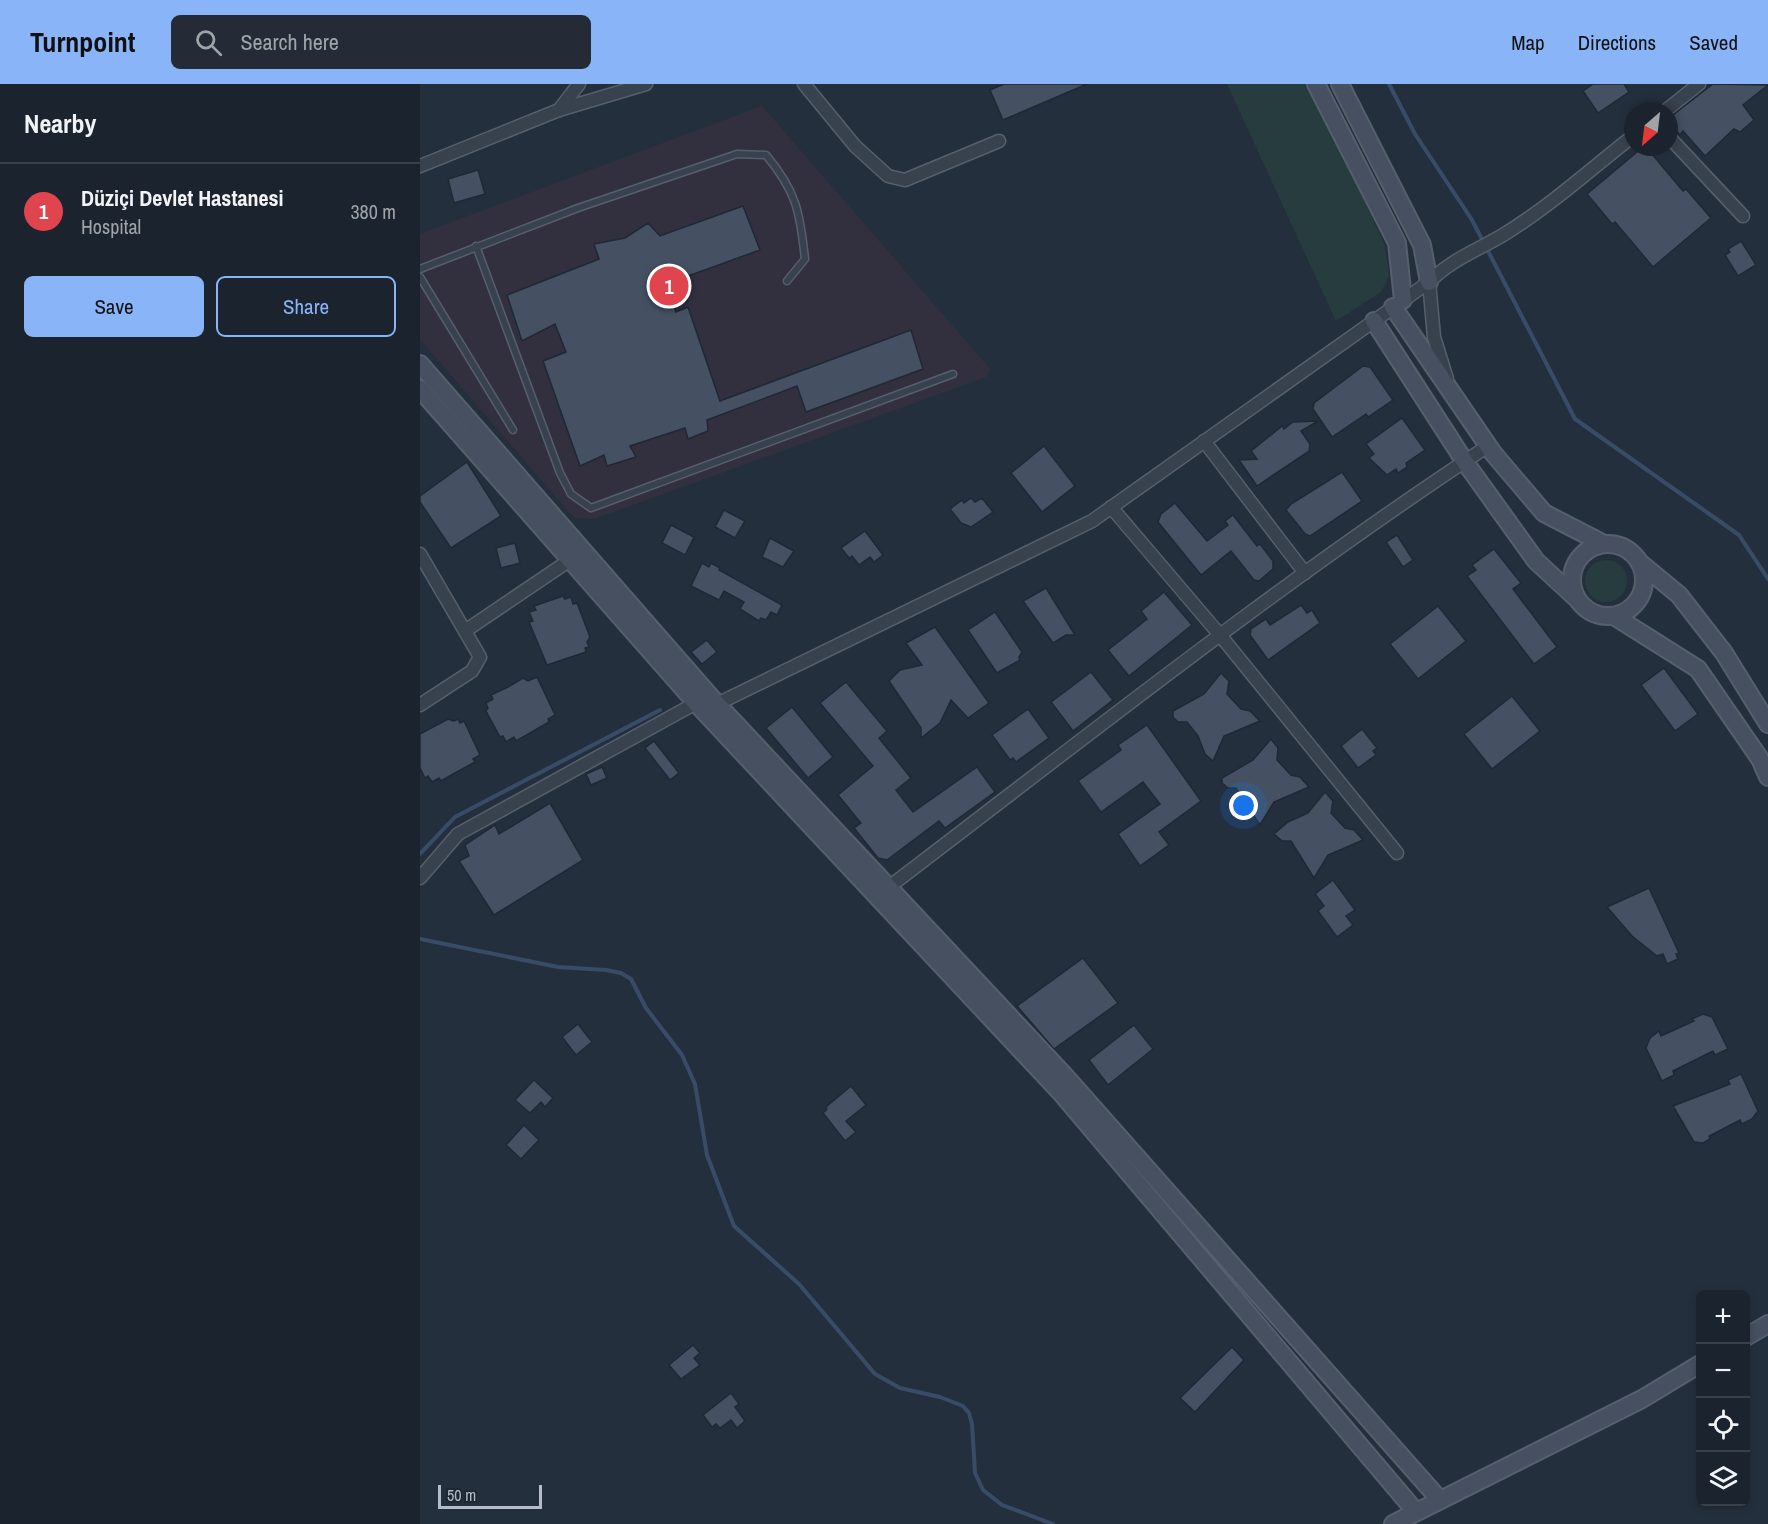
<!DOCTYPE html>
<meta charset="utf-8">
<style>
body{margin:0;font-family:"Archivo Narrow",sans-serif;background:#242b36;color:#f1f3f6}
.controls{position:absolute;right:18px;bottom:18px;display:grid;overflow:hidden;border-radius:9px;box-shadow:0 3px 9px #0003}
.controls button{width:54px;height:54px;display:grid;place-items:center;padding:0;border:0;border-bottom:2px solid #39404a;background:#1b232e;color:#f1f3f6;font:30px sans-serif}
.compass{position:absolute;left:1204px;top:18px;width:54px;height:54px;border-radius:50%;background:#1b232e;box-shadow:0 3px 9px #0003;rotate:208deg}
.scale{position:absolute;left:18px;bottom:15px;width:104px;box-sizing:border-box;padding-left:6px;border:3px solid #b4bcc9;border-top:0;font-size:16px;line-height:21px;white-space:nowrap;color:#b4bcc9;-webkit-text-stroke:4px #1d2633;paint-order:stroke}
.you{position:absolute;left:824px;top:722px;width:21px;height:21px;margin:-15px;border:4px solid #fff;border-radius:50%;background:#1a73e8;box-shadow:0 0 0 9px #1a73e833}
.badge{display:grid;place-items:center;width:39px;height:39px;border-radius:50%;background:#8ab4f8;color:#fff;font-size:20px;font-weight:700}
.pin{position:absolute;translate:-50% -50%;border:3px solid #fff;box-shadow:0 2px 6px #0006}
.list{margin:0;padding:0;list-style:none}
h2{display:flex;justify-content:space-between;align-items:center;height:78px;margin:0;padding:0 24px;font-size:26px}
h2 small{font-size:20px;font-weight:400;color:#a0a4aa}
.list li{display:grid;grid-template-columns:39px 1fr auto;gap:18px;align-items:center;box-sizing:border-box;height:96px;padding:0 24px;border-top:2px solid #39404a}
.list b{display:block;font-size:22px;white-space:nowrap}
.list p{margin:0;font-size:20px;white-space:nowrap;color:#a0a4aa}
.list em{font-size:20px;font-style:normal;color:#a0a4aa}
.actions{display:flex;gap:12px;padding:18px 24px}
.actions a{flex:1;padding:14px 0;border:2px solid #8ab4f8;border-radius:9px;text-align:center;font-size:21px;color:#8ab4f8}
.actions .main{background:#8ab4f8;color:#111}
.icon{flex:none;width:33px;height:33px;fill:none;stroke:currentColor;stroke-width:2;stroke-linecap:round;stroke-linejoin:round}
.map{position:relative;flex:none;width:1348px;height:1440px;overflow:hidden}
header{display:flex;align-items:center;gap:36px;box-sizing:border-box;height:84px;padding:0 30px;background:#8ab4f8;color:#111}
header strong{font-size:28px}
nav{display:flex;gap:33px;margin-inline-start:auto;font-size:21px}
.search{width:420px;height:54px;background:#242b36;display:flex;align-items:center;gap:15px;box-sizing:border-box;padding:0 21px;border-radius:9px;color:#a0a4aa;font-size:22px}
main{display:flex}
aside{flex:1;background:#1b232e}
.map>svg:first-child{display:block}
</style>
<header>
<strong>Turnpoint</strong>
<div class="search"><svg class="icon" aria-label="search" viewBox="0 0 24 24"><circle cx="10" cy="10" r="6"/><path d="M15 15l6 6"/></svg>Search here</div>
<nav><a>Map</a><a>Directions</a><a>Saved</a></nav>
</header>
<main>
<aside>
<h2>Nearby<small></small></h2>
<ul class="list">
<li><span class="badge" style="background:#e0444e">1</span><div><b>Düziçi Devlet Hastanesi</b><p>Hospital</p></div><em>380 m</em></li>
</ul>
<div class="actions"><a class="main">Save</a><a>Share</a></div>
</aside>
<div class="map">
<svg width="1348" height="1440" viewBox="0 0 1348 1440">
<rect width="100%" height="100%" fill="#242f3e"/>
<path fill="#32303f" d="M 342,22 L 571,286 L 566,293 L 174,435 L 154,434 L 0,255 L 0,150 Z"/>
<g fill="#263c3f">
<path d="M 807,0 L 890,0 L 965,162 L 969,192 L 961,208 L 916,237 Z"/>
<circle cx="1186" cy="497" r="21"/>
</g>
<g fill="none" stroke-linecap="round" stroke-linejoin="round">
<g stroke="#394c67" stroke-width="4">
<path d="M 969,0 L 995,50 L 1052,136 L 1155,335 L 1319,451 L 1348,495"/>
<path d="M 0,770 L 35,733 L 240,626"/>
<path d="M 0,855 L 138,883 L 186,886 L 201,889 L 211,895 L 226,924 L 262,971 L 275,1000 L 287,1071 L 314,1142 L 379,1200 L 455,1290 L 480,1304 L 520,1313 L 543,1322 L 549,1329 L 552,1340 L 555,1389 L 563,1406 L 582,1421 L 633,1440"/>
</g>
</g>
<g fill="#455162" stroke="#1f2835" stroke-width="1.5">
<path d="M 584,0 L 667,0 L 583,36 L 570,6 Z"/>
<path d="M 1173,0 L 1204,0 L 1209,8 L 1178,29 L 1163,7 Z"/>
<path d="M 1293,0 L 1348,1 L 1323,21 L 1334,36 L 1320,48 L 1314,45 L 1285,72 L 1263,47 L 1260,51 L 1249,38 L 1249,34 Z"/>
<path d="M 1223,63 L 1226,63 L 1263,107 L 1266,105 L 1291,134 L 1233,183 L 1195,138 L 1192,140 L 1167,110 Z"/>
<path d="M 58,86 L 65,110 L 34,119 L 28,95 Z"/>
<path d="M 323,122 L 340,166 L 246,200 L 256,228 L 268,223 L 300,317 L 491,246 L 503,285 L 386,328 L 377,302 L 287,336 L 288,347 L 268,355 L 265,344 L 210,362 L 216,373 L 187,382 L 184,371 L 160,382 L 123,277 L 146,268 L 135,240 L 102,257 L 87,211 L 179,175 L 174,160 L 205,154 L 228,139 L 240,152 Z"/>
<path d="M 1321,157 L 1336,181 L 1318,192 L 1305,171 L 1310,168 L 1308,165 Z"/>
<path d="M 943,282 L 950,283 L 973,316 L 948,333 L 946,330 L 912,353 L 893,325 L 894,319 Z"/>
<path d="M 982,334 L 1005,366 L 986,379 L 987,383 L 978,389 L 976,385 L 967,391 L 949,374 L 954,370 L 946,360 Z"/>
<path d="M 898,337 L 881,347 L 890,360 L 889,367 L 837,402 L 819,376 L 837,375 L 831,367 L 862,342 L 864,345 L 873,338 Z"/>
<path d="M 624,362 L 655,402 L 622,428 L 591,389 Z"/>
<path d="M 47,378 L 81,432 L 31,464 L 0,418 L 0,412 Z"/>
<path d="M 922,388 L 942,417 L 890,452 L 885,450 L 866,426 L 871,420 Z"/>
<path d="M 551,414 L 555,418 L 562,414 L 573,428 L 551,443 L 541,439 L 530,425 L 542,416 L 544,419 Z"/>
<path d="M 755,419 L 787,457 L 808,441 L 805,437 L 813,431 L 837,462 L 840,460 L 853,477 L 853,485 L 839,497 L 834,496 L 811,467 L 781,491 L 738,438 L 741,430 Z"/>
<path d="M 304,426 L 325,437 L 315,454 L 295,443 Z"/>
<path d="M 251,441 L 274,453 L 265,471 L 242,459 Z"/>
<path d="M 445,447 L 463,471 L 454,478 L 450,473 L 439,481 L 432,472 L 429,474 L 421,464 Z"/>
<path d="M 977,451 L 993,476 L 983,483 L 966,458 Z"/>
<path d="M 350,454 L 374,467 L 363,483 L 342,473 Z"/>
<path d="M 95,459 L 100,479 L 81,484 L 76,464 Z"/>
<path d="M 1074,465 L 1101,499 L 1093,505 L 1137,563 L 1114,580 L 1047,492 L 1056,486 L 1052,481 Z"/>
<path d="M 282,479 L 289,483 L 291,479 L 300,484 L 299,486 L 362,521 L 357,531 L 351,528 L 346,536 L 341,534 L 339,537 L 320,525 L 324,518 L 304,507 L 299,516 L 271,502 Z"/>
<path d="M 626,504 L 655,551 L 646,551 L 633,559 L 603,517 Z"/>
<path d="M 744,508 L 772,541 L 709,592 L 688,566 L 727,535 L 721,527 Z"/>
<path d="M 143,512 L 145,515 L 151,513 L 153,520 L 157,519 L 170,553 L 167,558 L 169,563 L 165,564 L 166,568 L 127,581 L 109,538 L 113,537 L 109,528 L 116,526 L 114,522 Z"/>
<path d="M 881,521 L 887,529 L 892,526 L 900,539 L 848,576 L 830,551 L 831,545 L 846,535 L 850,541 Z"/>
<path d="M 1018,522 L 1046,557 L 998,595 L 970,560 Z"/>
<path d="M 575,528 L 602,568 L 599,573 L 600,576 L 577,589 L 548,546 Z"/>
<path d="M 515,543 L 569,619 L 548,634 L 531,616 L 520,639 L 501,654 L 501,644 L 469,597 L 480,586 L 502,581 L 486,559 Z"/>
<path d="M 287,556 L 297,568 L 282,580 L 271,568 Z"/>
<path d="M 1244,584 L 1278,630 L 1255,647 L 1221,601 Z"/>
<path d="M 671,588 L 693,616 L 653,647 L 631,618 Z"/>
<path d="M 801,589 L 809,597 L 807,610 L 821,625 L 830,627 L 840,637 L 804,652 L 793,677 L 785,670 L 778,652 L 767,638 L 758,638 L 753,633 L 753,627 L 784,610 Z"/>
<path d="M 117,593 L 135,631 L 128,635 L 129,638 L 110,649 L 96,657 L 94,653 L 86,658 L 83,652 L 80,653 L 66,627 L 68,624 L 66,619 L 73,615 L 71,611 L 88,603 L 103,594 L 108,597 Z"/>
<path d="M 426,598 L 467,647 L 459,654 L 491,694 L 476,706 L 493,728 L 557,683 L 575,708 L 525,744 L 519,737 L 467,776 L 458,774 L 434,744 L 441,739 L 418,711 L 453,682 L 400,619 Z"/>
<path d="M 1092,612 L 1120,647 L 1072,685 L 1044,650 Z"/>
<path d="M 372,623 L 413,673 L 388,694 L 346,644 Z"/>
<path d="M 608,625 L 629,654 L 596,678 L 593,674 L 590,676 L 572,651 Z"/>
<path d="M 28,635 L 34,637 L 38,635 L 40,639 L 44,637 L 60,671 L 53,675 L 55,678 L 35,689 L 21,697 L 19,694 L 12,698 L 8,692 L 5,694 L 0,684 L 0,650 Z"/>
<path d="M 727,641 L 781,717 L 739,748 L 749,761 L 720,782 L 698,750 L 740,720 L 723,698 L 681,728 L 658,697 L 701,666 L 698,661 Z"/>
<path d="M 942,645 L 957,664 L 953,667 L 956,671 L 938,684 L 921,662 Z"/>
<path d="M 851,655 L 858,664 L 857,676 L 871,691 L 880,693 L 889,703 L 854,718 L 840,741 L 816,704 L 808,704 L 802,699 L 802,694 L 833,676 Z"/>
<path d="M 234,657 L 259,689 L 250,696 L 225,664 Z"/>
<path d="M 182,683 L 187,694 L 171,701 L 166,690 Z"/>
<path d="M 905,708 L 913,717 L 911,729 L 925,744 L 934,746 L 943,756 L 908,771 L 894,794 L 871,757 L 862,757 L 854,750 L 868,738 L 888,729 Z"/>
<path d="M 130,719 L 163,776 L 74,831 L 39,777 L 49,772 L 45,761 L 75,741 L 79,750 Z"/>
<path d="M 913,796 L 935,826 L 926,832 L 933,841 L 917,853 L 898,827 L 904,822 L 895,810 Z"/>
<path d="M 1229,804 L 1259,869 L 1256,870 L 1258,875 L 1247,880 L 1243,870 L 1237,872 L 1212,852 L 1187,823 Z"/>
<path d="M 663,874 L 698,919 L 634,965 L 597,922 Z"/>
<path d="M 1283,930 L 1292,933 L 1308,965 L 1295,971 L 1293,967 L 1253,987 L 1254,991 L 1242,997 L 1226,964 L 1230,954 L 1239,947 L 1241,952 L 1274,937 L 1272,935 Z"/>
<path d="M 158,940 L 172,958 L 156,971 L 142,953 Z"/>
<path d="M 714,941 L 733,965 L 688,1001 L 669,976 Z"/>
<path d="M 1321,990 L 1338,1027 L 1332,1035 L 1322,1040 L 1320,1036 L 1289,1052 L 1290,1055 L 1283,1059 L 1274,1058 L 1253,1022 L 1310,1000 L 1308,996 Z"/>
<path d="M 114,996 L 133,1014 L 125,1023 L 121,1018 L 110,1029 L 95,1016 Z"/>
<path d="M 431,1002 L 446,1021 L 426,1037 L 436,1048 L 425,1057 L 403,1029 L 407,1025 L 406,1023 Z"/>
<path d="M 104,1041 L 119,1056 L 101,1075 L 86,1061 Z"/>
<path d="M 273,1261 L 280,1269 L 274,1274 L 280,1281 L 261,1295 L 249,1281 Z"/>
<path d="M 812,1263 L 824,1276 L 775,1328 L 760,1314 Z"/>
<path d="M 311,1309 L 319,1320 L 315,1323 L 325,1337 L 317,1344 L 311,1336 L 300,1344 L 296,1340 L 292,1343 L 283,1331 Z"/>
</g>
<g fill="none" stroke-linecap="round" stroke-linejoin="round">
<g stroke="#565f6c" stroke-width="9">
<g id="lane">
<path d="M 56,162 L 140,389 L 151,410 L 171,424 L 533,290"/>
<path d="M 0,185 L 158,124 L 317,70 L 346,71 C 377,108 380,129 385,175 L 367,197"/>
<path d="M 0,193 L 93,346"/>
</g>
</g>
<g stroke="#565f6c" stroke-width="15">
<g id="street">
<path d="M 384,0 L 435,62 L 468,92 L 485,96 L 579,57"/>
<path d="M 139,26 L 226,0"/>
<path d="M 1245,27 L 1279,0"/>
<path d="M 1249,53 L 1323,132"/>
<path d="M 0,82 L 139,26 L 159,0"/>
<path d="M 1009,198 L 1014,253 L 1027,295"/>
<path d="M 784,357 L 885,489"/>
<path d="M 691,423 L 800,551 L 977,769"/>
<path d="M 0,470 L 60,573 L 52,587 L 0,621"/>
<path d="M 45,547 L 150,476"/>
<path d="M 0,794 L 38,750 L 276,619 L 297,620 L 672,437 L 1009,198 C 1032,175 1056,167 1083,151 C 1129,123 1171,85 1213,52"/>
<path d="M 469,803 C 666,653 861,498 1068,362"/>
</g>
</g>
<g stroke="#565f6c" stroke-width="20">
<g id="secondary">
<path d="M 896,0 L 977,159 L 983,216"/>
<path d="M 920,0 L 1002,161 L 1009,198"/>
<path d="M 973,223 L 1073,369 L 1124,429 L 1184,460"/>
<path d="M 954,237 L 1045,378 L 1116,477 L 1155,513"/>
<path d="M 0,280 L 297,620 L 646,993 L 1020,1416"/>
<path d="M 0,305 L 276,619 L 642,1010 L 996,1428"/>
<circle cx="1188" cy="496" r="36"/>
<path d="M 1219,478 L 1259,511 L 1304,569 L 1348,640"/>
<path d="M 1194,532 L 1278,585 L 1340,675 L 1348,693"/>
<path d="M 1326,1253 L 1348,1240"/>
<path d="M 973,1440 L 1222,1315 L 1280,1280"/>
</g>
</g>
<use href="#lane" stroke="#38414e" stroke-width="6"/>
<use href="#street" stroke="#38414e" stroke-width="12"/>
<use href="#secondary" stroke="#465061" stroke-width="16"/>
</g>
</svg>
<div class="controls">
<button>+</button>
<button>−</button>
<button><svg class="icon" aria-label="locate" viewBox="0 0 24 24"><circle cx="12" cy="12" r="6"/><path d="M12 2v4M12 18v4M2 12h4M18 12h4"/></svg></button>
<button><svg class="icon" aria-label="layers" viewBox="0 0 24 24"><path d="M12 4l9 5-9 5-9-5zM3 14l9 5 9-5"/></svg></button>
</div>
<svg class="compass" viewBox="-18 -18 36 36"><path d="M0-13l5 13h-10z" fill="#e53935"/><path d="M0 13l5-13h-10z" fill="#a0a4aa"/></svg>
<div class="scale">50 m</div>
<div class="you"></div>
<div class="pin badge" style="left:249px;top:202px;background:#e0444e">1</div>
</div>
</main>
